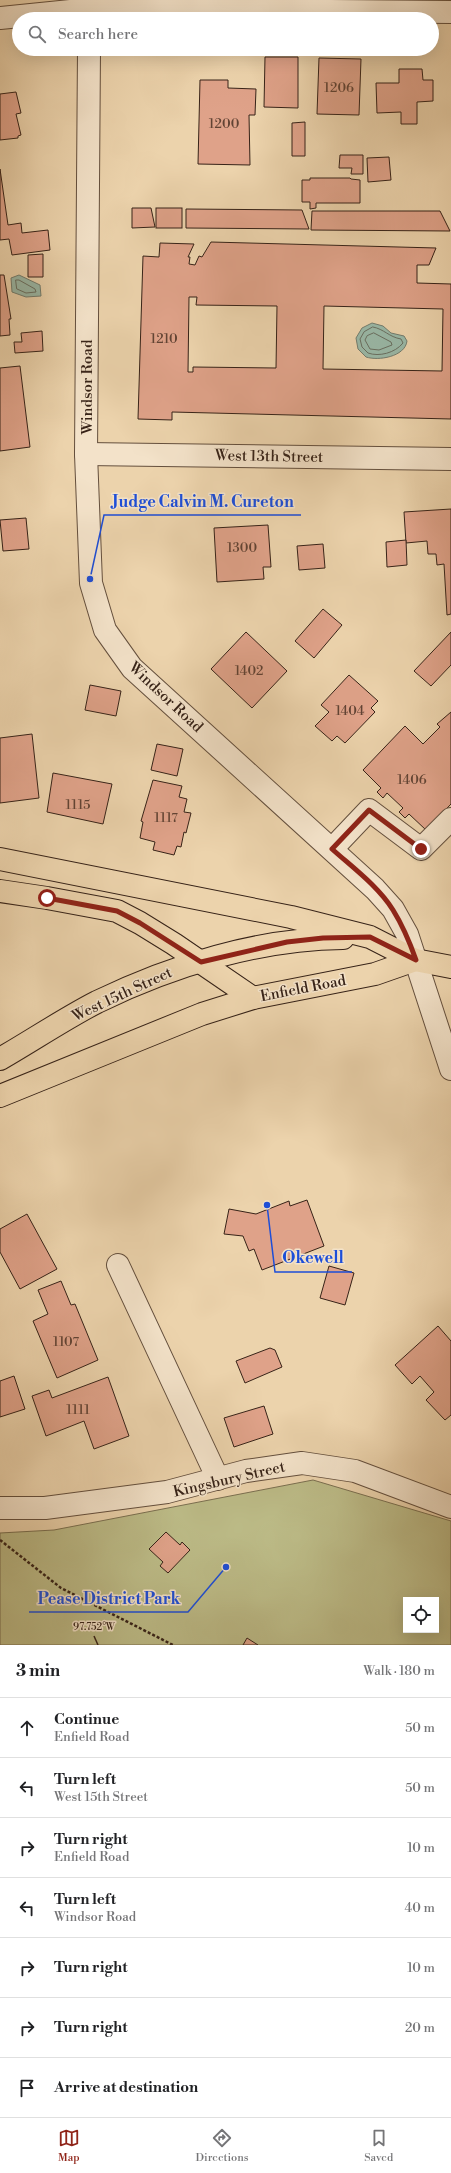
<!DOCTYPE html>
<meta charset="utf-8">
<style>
body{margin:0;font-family:"Libre Bodoni",serif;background:#f6f6f6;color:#202124}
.controls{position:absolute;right:12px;bottom:12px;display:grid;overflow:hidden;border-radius:0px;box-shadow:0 4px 16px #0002}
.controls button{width:36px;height:36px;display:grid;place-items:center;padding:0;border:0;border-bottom:1px solid #e0e0e0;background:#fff;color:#202124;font:20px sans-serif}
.stop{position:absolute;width:12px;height:12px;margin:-9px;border:3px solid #8f2418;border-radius:50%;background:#fff}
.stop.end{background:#8f2418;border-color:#fff;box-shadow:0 1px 4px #0008}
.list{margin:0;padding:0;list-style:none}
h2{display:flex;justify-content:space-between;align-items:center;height:52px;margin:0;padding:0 16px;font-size:17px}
h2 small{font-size:13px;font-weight:400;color:#757577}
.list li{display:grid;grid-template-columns:26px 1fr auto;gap:12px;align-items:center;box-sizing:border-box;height:60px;padding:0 16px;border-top:1px solid #e0e0e0}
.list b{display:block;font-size:15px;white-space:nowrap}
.list p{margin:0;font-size:13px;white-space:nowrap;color:#757577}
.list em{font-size:13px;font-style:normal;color:#757577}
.icon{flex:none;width:22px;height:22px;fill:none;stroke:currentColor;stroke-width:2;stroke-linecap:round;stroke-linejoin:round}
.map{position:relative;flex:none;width:451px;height:1645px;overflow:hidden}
.search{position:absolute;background:#fff;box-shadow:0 4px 16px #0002;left:12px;right:12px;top:12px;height:44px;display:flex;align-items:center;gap:10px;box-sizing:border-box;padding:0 14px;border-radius:22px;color:#757577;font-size:15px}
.sheet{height:472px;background:#fff}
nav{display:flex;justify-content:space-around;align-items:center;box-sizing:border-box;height:56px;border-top:1px solid #e0e0e0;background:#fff;font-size:11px;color:#757577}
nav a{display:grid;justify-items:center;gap:2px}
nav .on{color:#8f2418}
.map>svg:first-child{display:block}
</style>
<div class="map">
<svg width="451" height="1645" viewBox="0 0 451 1645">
<rect width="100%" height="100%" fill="#ecd3ac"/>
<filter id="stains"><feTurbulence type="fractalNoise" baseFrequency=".005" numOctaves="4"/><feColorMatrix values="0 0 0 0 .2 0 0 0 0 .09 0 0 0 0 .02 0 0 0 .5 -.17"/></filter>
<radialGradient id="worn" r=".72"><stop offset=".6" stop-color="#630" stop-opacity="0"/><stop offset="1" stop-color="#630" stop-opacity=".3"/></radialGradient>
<path fill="#bcbb87" stroke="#7a6f50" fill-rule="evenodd" d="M 313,1480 L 451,1521 L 451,1645 L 0,1645 L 0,1533 L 54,1530 ZM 406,1600 L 436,1600 L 436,1630 L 406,1630 Z"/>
<g fill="#99b8a7" stroke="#727c6e">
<path d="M 19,275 L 40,285 L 41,296 L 26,297 L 12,292 L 11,278 Z"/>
<path d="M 372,323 L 383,326 L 391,333 L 404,336 L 407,341 C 405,357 378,361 366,357 L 358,349 L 356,338 L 362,328 Z"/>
</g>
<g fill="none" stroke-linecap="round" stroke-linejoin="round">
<g stroke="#686e60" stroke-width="1">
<path d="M 16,280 L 19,280 L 35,289 L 36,292 L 26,293 L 17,289 Z"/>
<path d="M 373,327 C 384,329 389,337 401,339 L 403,343 C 395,353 379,357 368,353 L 362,347 L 360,339 L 364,332 Z"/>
<path d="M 374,333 L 391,342 L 392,345 L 379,350 L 370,349 L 365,340 L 367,336 Z"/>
</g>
</g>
<g fill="#dfa289" stroke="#372318" fill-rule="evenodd">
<path d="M 265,57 L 298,57 L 298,108 L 264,107 Z"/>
<path d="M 319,58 L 361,59 L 359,115 L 317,114 Z"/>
<path d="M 399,69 L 422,69 L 423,80 L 433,80 L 433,101 L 417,102 L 417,124 L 401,124 L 401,112 L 377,113 L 376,83 L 399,83 Z"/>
<path d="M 200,80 L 228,80 L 228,88 L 256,89 L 255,115 L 249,115 L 250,165 L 198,164 Z"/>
<path d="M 16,92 L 21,113 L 16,114 L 21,135 L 18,136 L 18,138 L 0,140 L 0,94 Z"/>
<path d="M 305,122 L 305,156 L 292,156 L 292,123 Z"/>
<path d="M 340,155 L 363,155 L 363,174 L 351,174 L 352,168 L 339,168 Z"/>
<path d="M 389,157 L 391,180 L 368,182 L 367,158 Z"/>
<path d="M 0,169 L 8,225 L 21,223 L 22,233 L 48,230 L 50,250 L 12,255 L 9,239 L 0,240 Z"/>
<path d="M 310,178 L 350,178 L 351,179 L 360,180 L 360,203 L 316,203 L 316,208 L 310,209 L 310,202 L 302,202 L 302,180 L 310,180 Z"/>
<path d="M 132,208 L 151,208 L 155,227 L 132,228 Z"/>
<rect x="156" y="208" width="26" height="20"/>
<path d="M 186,209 L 302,210 L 309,229 L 186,228 Z"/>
<path d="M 312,211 L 440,211 L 450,231 L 311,230 Z"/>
<path d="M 211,242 L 436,248 L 429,265 L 417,265 L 417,283 L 451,284 L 451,419 L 172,412 L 172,420 L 138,419 L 143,256 L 159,257 L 160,243 L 194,244 L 188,257 L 190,257 L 189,264 L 195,265 L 199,256 L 202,257 ZM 189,297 L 197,297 L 196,305 L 277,306 L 276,368 L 193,367 L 193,372 L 188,372 ZM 324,306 L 443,309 L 442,371 L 323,369 Z"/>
<path d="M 43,254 L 43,277 L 28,277 L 28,255 Z"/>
<path d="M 0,275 L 4,275 L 11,319 L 9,319 L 10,335 L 0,336 Z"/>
<path d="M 42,331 L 43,351 L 15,353 L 14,342 L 22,342 L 21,333 Z"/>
<path d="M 20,366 L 30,447 L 0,451 L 0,368 Z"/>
<path d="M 451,509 L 451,614 L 447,615 L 444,564 L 437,565 L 436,554 L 428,554 L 427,541 L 406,543 L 404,512 Z"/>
<path d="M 26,518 L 29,549 L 3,551 L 0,520 Z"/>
<path d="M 268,525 L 271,567 L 263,567 L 264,579 L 217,582 L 214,528 Z"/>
<path d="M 406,540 L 407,565 L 387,567 L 386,542 Z"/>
<path d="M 323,544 L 325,568 L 299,570 L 297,546 Z"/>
<path d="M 323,609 L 342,625 L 314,658 L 295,641 Z"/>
<path d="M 246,632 L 287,671 L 252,708 L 211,669 Z"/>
<path d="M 451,632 L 451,665 L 431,686 L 414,671 Z"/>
<path d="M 349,675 L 378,701 L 371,708 L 375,712 L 345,743 L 337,736 L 332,741 L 315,726 L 329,712 L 321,705 Z"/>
<path d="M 90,685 L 121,691 L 116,716 L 85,710 Z"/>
<path d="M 451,712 L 451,804 L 426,830 L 409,814 L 405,818 L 399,812 L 403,808 L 387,793 L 383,798 L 377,792 L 381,788 L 363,770 L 405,726 L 423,744 L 440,727 L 437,724 Z"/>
<path d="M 32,734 L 39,798 L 0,803 L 0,738 Z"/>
<path d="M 157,744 L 183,749 L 177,776 L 151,770 Z"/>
<path d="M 53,773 L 112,784 L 103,824 L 47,812 Z"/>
<path d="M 153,780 L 182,786 L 179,797 L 187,799 L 184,812 L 191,813 L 186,833 L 184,832 L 181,847 L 177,846 L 174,855 L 153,850 L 155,842 L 140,838 L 143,822 L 141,821 Z"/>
<path d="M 307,1200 L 324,1246 L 262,1270 L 254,1249 L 249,1251 L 243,1236 L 224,1234 L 229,1209 L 256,1214 L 289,1201 L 290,1206 Z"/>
<path d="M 27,1214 L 57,1269 L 20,1289 L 0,1252 L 0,1229 Z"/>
<path d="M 329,1266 L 354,1273 L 345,1305 L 320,1298 Z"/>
<path d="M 61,1281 L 71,1305 L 75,1304 L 98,1360 L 57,1378 L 33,1321 L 48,1314 L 38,1290 Z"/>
<path d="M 438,1326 L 451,1341 L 451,1415 L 445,1420 L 426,1400 L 434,1392 L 420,1376 L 412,1384 L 395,1365 Z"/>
<path d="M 270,1348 L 275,1350 L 282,1367 L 245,1383 L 236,1361 Z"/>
<path d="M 14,1376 L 25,1409 L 0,1417 L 0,1381 Z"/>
<path d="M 108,1377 L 129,1436 L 94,1449 L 84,1421 L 46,1436 L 32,1396 L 49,1390 L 52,1398 Z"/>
<path d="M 264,1406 L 273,1434 L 234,1447 L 224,1418 Z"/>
<path d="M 166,1532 L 180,1545 L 182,1542 L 190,1550 L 168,1573 L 160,1566 L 163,1562 L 149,1549 Z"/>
<path d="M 247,1638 L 258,1645 L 243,1645 Z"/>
</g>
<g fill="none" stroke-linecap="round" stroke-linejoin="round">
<g stroke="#644f3d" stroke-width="24">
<g id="minor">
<path d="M 0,18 L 90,9 L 451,12"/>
<path d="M 89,49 L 86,454 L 91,583 L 105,630 L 132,668 L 375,889 L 393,909 L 407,934 L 451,1069"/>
<path d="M 86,454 L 451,459"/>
<path d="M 332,849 L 369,810 L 421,849 L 451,819"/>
<path d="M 118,1265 L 218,1479"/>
<path d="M 0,1508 L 45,1508 L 167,1492 L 246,1471 L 302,1463 L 355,1471 L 451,1507"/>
</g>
</g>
<g stroke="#372318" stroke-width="24">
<g id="major">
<path d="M 0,859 L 291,917 L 370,937 L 415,960 L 451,967"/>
<path d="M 0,891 L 47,898 L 117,911 L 140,923 L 174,944 L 253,998"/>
<path d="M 0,1059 C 33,1040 64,1019 97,1002 C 173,965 259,939 343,938"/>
<path d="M 0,1096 L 202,1014 L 253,998 L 375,974 L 415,960"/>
</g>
</g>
<path stroke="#372318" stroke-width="2.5" stroke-dasharray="3 2" stroke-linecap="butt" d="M 0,1540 L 61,1588 L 173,1645"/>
<use href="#minor" stroke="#f3e2c9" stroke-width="22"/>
<use href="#major" stroke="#ecd3ac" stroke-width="22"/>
</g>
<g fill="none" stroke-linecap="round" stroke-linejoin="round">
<path stroke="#8f2418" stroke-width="5" d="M 47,898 L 117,911 L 140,923 L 201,962 L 287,942 L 323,938 L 370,937 L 416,960 C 410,943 403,926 393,910 C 378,886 352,867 332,849 L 369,810 L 421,849"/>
</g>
<path fill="none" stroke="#372318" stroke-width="1.5" d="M 94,1636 L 98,1645"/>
<g text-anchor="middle" stroke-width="3" stroke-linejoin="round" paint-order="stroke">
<g font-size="13" fill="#614334">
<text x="339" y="92">1206</text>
<text x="224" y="128">1200</text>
<text x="164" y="343">1210</text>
<text x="242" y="552">1300</text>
<text x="249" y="675">1402</text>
<text x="350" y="715">1404</text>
<text x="412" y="784">1406</text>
<text x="78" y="809">1115</text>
<text x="166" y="822">1117</text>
<text x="66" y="1346">1107</text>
<text x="78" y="1414">1111</text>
</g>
<g font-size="15" fill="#372318" stroke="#f3e2c9">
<text transform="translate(87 387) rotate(-90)" y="5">Windsor Road</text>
<text transform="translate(269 456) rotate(1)" y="5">West 13th Street</text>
<text transform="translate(166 697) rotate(43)" y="5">Windsor Road</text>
<text transform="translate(303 988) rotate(-11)" y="5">Enfield Road</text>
<text transform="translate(122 994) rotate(-25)" y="5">West 15th Street</text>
<text transform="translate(229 1479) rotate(-13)" y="5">Kingsbury Street</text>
</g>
</g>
<g font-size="10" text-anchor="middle" fill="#372318" stroke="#f3e2c9" stroke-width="3" stroke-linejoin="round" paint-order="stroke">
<text x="94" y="1630">97.752°W</text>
</g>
<path fill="none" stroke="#1d4ed8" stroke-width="1.5" d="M90 579L104 515H301M267 1205L275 1272H352M226 1567L188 1612H29"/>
<g fill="#1d4ed8" stroke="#f3e2c9" stroke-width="1.5">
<circle cx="90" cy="579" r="4"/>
<circle cx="267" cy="1205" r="4"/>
<circle cx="226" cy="1567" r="4"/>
</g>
<g font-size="16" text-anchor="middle" font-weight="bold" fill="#1d4ed8" stroke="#f3e2c9" stroke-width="3" stroke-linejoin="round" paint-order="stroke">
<text x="203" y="507">Judge Calvin M. Cureton</text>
<text x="313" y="1263">Okewell</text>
<text x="109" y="1604">Pease District Park</text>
</g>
<rect width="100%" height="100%" filter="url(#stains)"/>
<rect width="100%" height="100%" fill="url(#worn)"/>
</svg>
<div class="controls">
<button><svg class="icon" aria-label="locate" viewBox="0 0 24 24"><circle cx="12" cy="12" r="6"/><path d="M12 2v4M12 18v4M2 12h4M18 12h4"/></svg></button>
</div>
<div class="stop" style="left:47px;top:898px"></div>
<div class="stop end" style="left:421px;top:849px"></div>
<div class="search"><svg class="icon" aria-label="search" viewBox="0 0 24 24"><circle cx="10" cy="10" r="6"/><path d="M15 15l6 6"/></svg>Search here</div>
</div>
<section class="sheet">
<h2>3 min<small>Walk · 180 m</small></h2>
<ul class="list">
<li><svg class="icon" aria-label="ahead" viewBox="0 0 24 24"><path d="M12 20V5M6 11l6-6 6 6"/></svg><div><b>Continue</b><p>Enfield Road</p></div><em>50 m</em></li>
<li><svg class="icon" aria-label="left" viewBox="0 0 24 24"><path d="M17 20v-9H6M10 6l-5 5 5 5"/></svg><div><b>Turn left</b><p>West 15th Street</p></div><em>50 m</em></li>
<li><svg class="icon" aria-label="right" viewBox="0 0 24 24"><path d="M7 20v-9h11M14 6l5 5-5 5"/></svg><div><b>Turn right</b><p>Enfield Road</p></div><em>10 m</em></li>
<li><svg class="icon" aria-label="left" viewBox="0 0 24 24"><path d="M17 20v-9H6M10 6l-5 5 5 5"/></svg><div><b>Turn left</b><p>Windsor Road</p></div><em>40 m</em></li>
<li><svg class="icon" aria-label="right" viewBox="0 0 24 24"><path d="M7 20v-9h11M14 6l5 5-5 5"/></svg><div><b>Turn right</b></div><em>10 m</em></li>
<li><svg class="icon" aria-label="right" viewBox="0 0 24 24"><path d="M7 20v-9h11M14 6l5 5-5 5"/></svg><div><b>Turn right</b></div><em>20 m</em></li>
<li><svg class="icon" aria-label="arrive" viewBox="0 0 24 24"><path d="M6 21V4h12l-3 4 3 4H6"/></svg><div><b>Arrive at destination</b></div></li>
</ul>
</section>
<nav>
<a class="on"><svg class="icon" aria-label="map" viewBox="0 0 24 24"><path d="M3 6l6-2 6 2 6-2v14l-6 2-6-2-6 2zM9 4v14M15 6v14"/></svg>Map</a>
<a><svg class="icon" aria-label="directions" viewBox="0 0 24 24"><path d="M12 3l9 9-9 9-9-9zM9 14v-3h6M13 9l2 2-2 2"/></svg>Directions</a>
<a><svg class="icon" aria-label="saved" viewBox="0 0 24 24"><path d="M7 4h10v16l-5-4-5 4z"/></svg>Saved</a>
</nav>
